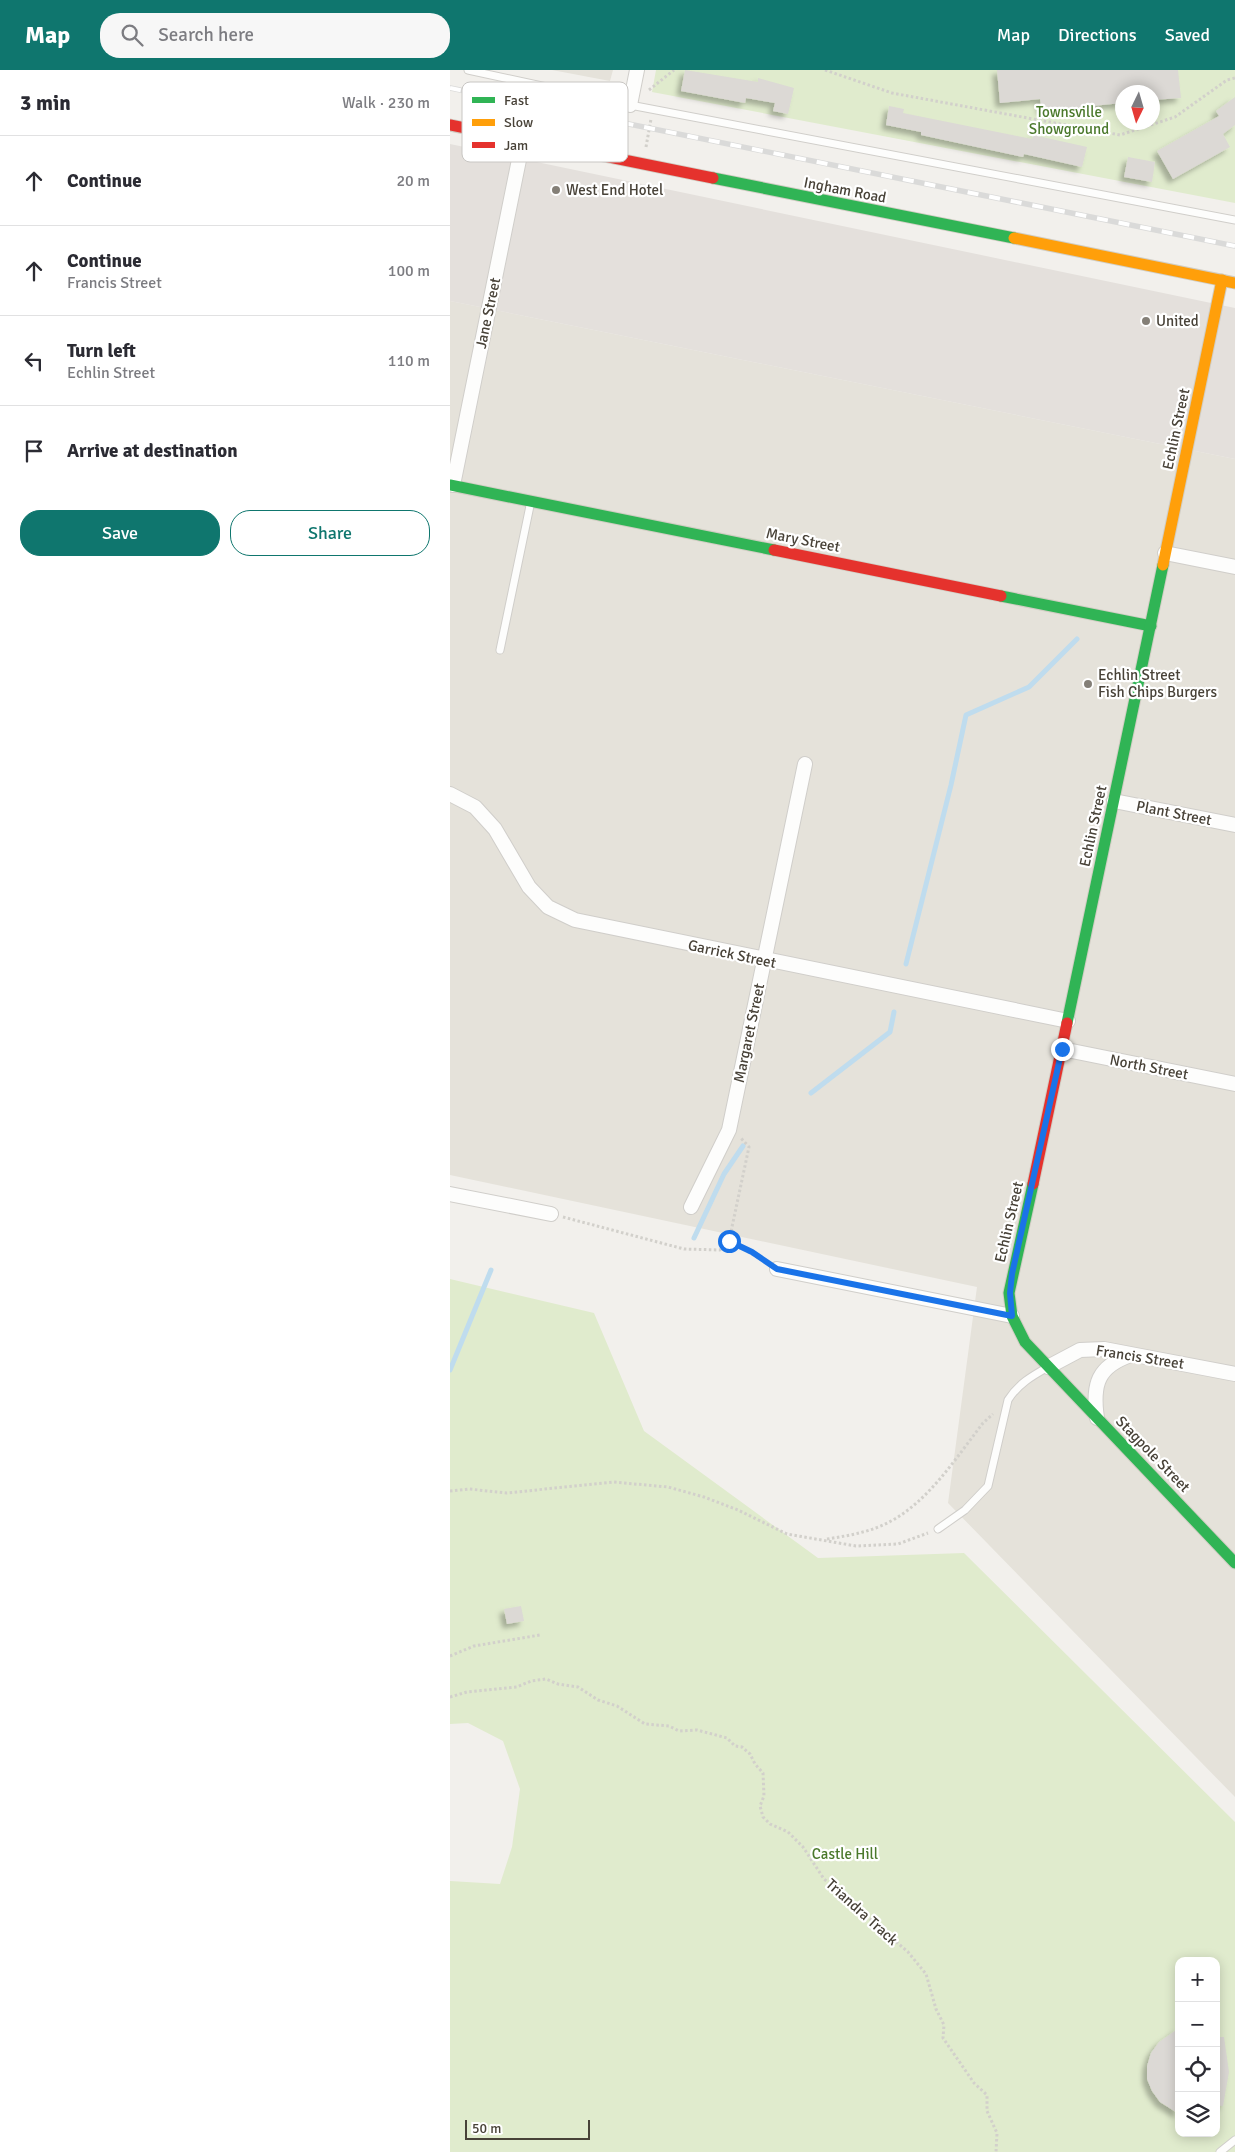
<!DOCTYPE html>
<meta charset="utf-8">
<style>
body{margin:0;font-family:Signika,sans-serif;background:#f7f7f7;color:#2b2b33}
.controls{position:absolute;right:15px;bottom:15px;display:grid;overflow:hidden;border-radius:10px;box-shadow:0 2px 12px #0003}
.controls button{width:45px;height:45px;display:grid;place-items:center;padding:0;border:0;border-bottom:1px solid #e1e1e2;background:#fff;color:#2b2b33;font:25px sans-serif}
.compass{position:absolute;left:665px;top:15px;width:45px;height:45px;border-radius:50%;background:#fff;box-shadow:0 2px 12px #0003;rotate:185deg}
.scale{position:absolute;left:15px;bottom:12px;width:125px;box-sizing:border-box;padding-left:5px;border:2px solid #484238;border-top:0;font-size:14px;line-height:18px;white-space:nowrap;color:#484238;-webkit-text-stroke:4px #fff;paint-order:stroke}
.stop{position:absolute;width:15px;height:15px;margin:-11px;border:4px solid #1a73e8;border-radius:50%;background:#fff}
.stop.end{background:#1a73e8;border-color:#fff;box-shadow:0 1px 5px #0008}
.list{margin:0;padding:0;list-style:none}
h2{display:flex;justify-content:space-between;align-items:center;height:65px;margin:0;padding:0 20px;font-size:21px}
h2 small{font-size:16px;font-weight:400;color:#7c7c81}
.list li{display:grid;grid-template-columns:32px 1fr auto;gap:15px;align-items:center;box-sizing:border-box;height:90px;padding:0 20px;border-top:1px solid #e1e1e2}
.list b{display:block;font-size:19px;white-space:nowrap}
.list p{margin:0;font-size:16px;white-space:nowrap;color:#7c7c81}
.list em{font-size:16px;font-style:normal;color:#7c7c81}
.actions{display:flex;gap:10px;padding:15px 20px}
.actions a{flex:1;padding:11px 0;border:1px solid #0f766e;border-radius:20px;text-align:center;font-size:18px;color:#0f766e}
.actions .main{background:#0f766e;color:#fff}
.icon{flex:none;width:28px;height:28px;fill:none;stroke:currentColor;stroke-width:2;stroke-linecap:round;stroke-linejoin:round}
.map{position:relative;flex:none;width:785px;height:2082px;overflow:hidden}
header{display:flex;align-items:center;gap:30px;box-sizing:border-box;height:70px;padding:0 25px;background:#0f766e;color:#fff}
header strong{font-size:24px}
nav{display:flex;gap:28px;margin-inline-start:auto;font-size:18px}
.search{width:350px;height:45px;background:#f7f7f7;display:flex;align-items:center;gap:12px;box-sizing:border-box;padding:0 18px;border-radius:20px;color:#7c7c81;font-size:19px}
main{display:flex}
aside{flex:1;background:#fff}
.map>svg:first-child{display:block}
</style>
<header>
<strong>Map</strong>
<div class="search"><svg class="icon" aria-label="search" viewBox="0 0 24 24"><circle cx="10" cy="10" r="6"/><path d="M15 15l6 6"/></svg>Search here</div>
<nav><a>Map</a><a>Directions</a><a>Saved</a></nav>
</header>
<main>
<aside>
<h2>3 min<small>Walk · 230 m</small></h2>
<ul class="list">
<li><svg class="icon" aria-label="ahead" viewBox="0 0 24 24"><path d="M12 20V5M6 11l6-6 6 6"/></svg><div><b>Continue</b></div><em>20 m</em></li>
<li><svg class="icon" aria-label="ahead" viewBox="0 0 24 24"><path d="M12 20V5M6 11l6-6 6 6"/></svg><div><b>Continue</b><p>Francis Street</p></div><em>100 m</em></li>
<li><svg class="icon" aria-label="left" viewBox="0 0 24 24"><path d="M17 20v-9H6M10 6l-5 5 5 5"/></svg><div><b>Turn left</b><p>Echlin Street</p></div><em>110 m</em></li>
<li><svg class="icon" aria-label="arrive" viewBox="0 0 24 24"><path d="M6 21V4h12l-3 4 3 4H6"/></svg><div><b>Arrive at destination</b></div></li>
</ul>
<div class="actions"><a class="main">Save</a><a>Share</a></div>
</aside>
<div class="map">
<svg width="785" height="2082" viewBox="0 0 785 2082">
<defs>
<filter id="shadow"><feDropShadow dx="-4.5" dy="4.5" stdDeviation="2.5" flood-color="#0004"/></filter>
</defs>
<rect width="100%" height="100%" fill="#f2f0ec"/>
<g fill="#e5e2da">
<path d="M 102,0 L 163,0 L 160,11 Z"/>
<path d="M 0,231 L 785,389 L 785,1727 L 498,1433 L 527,1217 L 0,1105 Z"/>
</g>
<path fill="#e4e0dc" d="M 0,74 L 785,238 L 785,389 L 0,231 Z"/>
<g fill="#e0ebcd" fill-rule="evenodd">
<path d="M 206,0 L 785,0 L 785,133 L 202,22 ZM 672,22 L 702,22 L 702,52 L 672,52 Z"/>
<path d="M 0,1209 L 144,1243 L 194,1361 L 368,1488 L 514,1483 L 785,1752 L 785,2082 L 0,2082 L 0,1811 L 50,1814 L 62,1777 L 70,1719 L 53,1671 L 18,1653 L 0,1654 ZM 729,1891 L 766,1891 L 766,2063 L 729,2063 Z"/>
</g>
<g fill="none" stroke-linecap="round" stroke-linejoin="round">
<g stroke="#bfdcee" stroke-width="5">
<path d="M 456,894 L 501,715 L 516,645 L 579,617 L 627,569"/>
<path d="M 361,1023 L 440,962 L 444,942"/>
<path d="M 244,1168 L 274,1104 L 293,1076"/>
<path d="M 0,1300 L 41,1200"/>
</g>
</g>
<g fill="#dcd9d5" filter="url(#shadow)">
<path d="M 235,0 L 308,12 L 308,8 L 344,18 L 338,44 L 323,41 L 325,33 L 296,28 L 295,33 L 231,21 Z"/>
<path d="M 547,0 L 728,0 L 731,28 L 702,30 L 702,22 L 672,22 L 672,33 L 592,41 L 590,29 L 550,33 Z"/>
<path d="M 785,27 L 785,55 L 773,64 L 780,77 L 723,109 L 707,81 L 769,46 L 766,41 Z"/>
<path d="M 439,36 L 454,39 L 453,43 L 582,69 L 583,65 L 637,77 L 632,97 L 574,84 L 573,87 L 471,65 L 471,62 L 436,55 Z"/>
<path d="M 678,87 L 705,92 L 702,112 L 674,107 Z"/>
<path d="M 71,1536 L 74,1551 L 57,1554 L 54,1539 Z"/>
<path d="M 729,1958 L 729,2044 L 710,2032 L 702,2021 L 697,2009 L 697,1996 L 701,1983 L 709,1972 Z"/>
<path d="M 766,1967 L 774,1967 L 779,2002 L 773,2036 L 766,2035 Z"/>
</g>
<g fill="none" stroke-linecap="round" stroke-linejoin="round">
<g stroke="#d0ceca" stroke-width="9">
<g id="lane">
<path d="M 18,0 L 180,35 L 785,150"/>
<path d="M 50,580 L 81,431"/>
<path d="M 488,1459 L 515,1440 L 538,1416 L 558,1330 C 568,1314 582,1306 598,1297"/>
<path d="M 770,2082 L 785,2070"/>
</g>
</g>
<g stroke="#d0ceca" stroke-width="16">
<g id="street">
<path d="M 180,35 L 187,0"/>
<path d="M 3,415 L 73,70"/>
<path d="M 715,483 L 785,497"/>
<path d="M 0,724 L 25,737 L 45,759 L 79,817 L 98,837 L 125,850 L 618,951"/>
<path d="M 664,731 L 785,755"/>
<path d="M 612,979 L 785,1014"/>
<path d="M 0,1124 L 101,1144"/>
<path d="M 241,1137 L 279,1060 L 355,694"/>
<path d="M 327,1199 L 562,1246"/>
<path d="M 598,1297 L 630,1280 L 654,1279 L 785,1304"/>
<path d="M 647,1348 C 642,1314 648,1296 681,1285"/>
</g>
</g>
<g stroke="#d1cdc3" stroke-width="13">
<g id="fast">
<path d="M 263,108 L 564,168"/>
<path d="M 0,415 L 324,480"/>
<path d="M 551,526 L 701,556"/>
<path d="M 617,953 L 713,495"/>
<path d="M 583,1114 L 559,1223 L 562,1246 L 575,1272 L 785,1493"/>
</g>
</g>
<g stroke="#d1cdc3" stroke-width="13">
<g id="slow">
<path d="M 564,168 L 785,213"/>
<path d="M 713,495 L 772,210"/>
</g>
</g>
<g stroke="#d1cdc3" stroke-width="13">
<g id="jam">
<path d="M 0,55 L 263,108"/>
<path d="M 324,480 L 551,526"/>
<path d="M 583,1114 L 617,953"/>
</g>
</g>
<g stroke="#d2d0cb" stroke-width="3" stroke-dasharray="2.5 2.5" stroke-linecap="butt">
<path d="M 375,0 L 442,23 L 670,65 L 725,47 L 777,10 L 785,8"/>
<path d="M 199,20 L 224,0"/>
<path d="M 196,77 L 201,49"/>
<path d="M 113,1147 L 234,1179 L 270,1180 L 279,1171 L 316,1192"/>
<path d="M 279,1171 L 299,1077 L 290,1067"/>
<path d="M 0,1421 L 19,1419 L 57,1423 L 163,1412 L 218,1417 L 254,1427 L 288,1440 L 337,1464 L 406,1476 L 448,1474 L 478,1463"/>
<path d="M 377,1469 C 396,1466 415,1463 433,1455 C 476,1436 505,1389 533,1353 L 543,1344"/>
<path d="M 0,1586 L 24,1576 L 90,1565"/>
<path d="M 0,1627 L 17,1622 L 67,1617 L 81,1611 L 96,1609 L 108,1614 L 128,1617 L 148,1630 L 167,1636 L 195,1654 L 219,1656 L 229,1661 L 247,1660 L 277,1668 L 285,1676 L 292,1677 L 300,1684 L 305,1694 L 313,1703 L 314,1726 L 310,1736 L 313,1747 L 320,1754 L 338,1762 L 353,1777 L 374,1809 L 458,1882 L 476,1904 L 486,1939 L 494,1955 L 493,1968 L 524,2013 L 537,2025 L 537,2041 L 547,2063 L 546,2082"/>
</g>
<use href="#lane" stroke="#fdfdfc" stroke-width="7"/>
<use href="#street" stroke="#fdfdfc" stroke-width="14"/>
<use href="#fast" stroke="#30b455" stroke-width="11"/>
<use href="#slow" stroke="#ff9f0a" stroke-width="11"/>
<use href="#jam" stroke="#e5322d" stroke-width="11"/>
<g stroke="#dadad9" stroke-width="5.5">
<path id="rail" d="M 0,18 L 785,176"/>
</g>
<use href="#rail" stroke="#fff" stroke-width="4" stroke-dasharray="11" stroke-linecap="butt"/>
</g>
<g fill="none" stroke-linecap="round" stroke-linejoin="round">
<path stroke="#1a73e8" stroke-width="6" d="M 279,1171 L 302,1182 L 327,1199 L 562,1246 L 560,1223 L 562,1204 L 612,979"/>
</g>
<g fill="#847f77" stroke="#fff" stroke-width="2">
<circle cx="106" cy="120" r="5"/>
<circle cx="696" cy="251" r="5"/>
<circle cx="638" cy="614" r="5"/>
</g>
<g text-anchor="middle" stroke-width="4.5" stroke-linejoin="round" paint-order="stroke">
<g font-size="15" fill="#4b792c" stroke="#fff">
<text x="619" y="47">Townsville<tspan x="619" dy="17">Showground</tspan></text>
<text x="395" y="1789">Castle Hill</text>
</g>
<g font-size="15" fill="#484238" stroke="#fff" text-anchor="start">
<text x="116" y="125">West End Hotel</text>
<text x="706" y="256">United</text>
<text x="648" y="610">Echlin Street<tspan x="648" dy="17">Fish Chips Burgers</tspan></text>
</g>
<g font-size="15" fill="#484238" stroke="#fff">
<text transform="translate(395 120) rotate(11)" y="5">Ingham Road</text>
<text transform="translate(38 243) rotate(-78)" y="5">Jane Street</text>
<text transform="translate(726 359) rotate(-78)" y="5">Echlin Street</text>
<text transform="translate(353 470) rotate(11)" y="5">Mary Street</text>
<text transform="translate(724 743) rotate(11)" y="5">Plant Street</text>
<text transform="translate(643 756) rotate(-78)" y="5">Echlin Street</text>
<text transform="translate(282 884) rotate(12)" y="5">Garrick Street</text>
<text transform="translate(299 963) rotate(-78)" y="5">Margaret Street</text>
<text transform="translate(699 997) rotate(11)" y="5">North Street</text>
<text transform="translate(559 1152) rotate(-77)" y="5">Echlin Street</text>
<text transform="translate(690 1287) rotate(9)" y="5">Francis Street</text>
<text transform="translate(703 1384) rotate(46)" y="5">Stagpole Street</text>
<text transform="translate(412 1842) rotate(42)" y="5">Triandra Track</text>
</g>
</g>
<rect x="12" y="12" width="166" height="80" rx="8" fill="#fff" stroke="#c8c6c3" stroke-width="1"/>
<rect x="22" y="27" width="23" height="6" fill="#30b455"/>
<rect x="22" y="49" width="23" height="7" fill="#ff9f0a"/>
<rect x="22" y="72" width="23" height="6" fill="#e5322d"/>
<g font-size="14" fill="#484238">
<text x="54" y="35">Fast</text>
<text x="54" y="57">Slow</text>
<text x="54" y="80">Jam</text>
</g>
</svg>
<div class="controls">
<button>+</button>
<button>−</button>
<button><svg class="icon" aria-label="locate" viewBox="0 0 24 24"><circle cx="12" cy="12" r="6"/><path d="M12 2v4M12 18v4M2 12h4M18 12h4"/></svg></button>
<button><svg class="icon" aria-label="layers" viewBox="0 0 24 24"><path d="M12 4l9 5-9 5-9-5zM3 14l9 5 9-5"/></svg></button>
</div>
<svg class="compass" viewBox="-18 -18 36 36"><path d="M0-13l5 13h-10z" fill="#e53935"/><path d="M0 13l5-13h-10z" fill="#7c7c81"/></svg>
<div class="scale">50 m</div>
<div class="stop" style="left:279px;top:1171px"></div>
<div class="stop end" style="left:612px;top:979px"></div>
</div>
</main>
